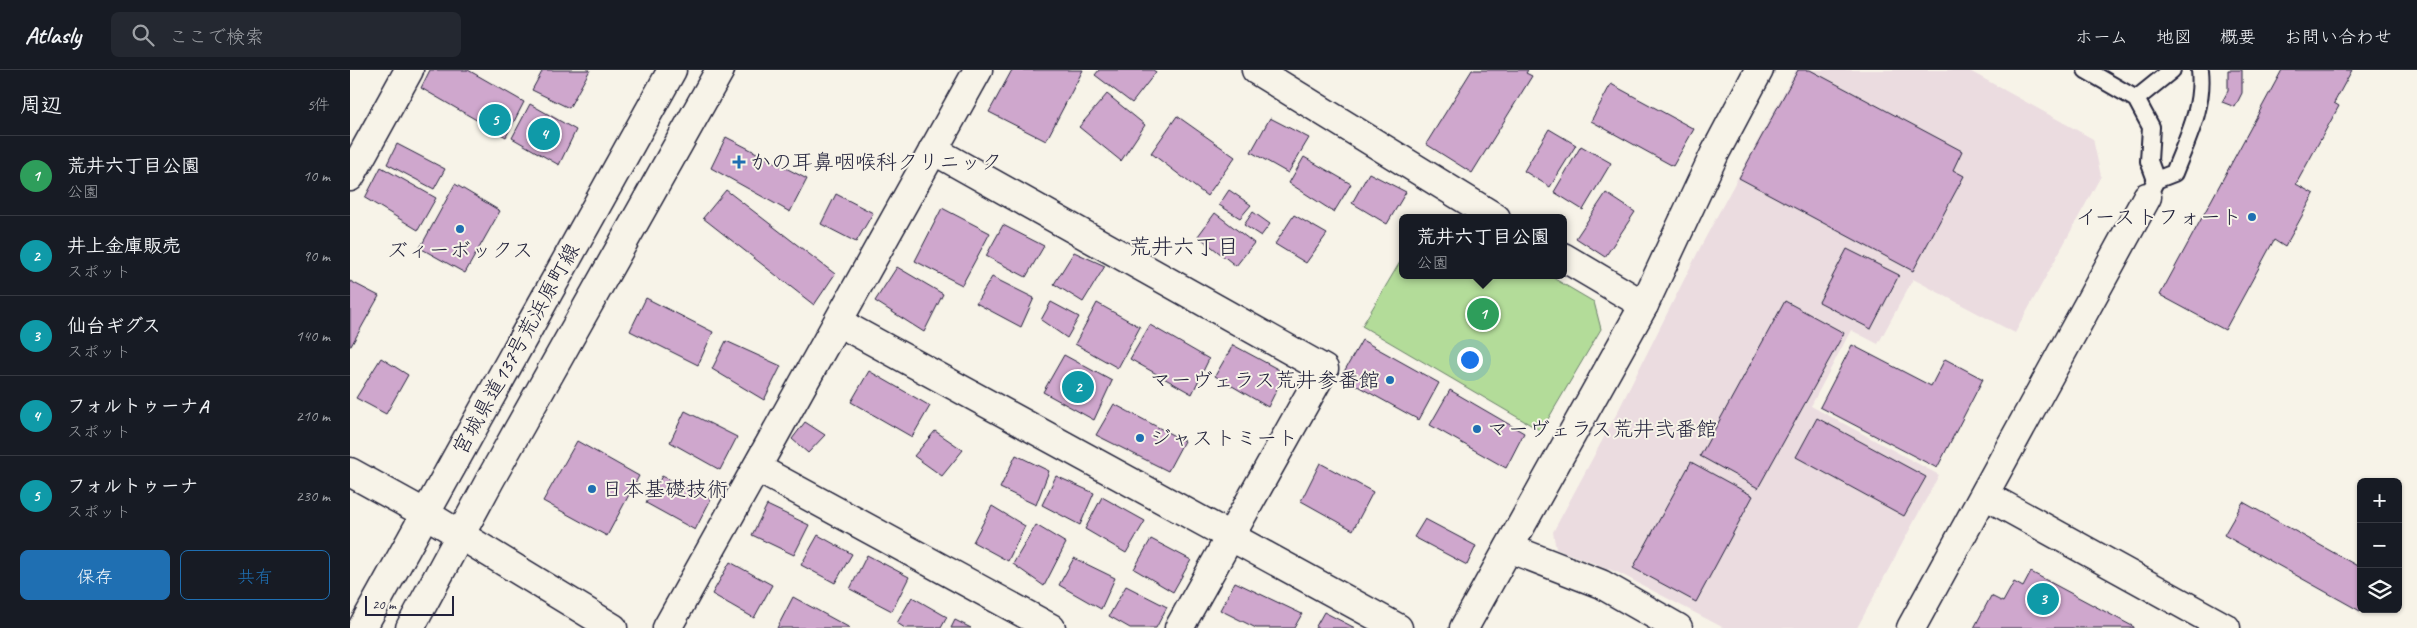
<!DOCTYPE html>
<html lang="ja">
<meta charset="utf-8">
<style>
body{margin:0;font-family:Caveat,"Klee One",sans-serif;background:#242831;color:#f1f3f6}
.controls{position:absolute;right:15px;bottom:15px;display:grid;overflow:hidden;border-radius:8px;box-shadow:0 1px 4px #0004}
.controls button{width:45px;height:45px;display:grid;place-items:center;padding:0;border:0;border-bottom:1px solid #363941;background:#171b24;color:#f1f3f6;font:25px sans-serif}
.scale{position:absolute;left:15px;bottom:12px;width:89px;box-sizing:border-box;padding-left:5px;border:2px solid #22223b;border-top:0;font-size:14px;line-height:18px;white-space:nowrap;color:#22223b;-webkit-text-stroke:4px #f7f3e8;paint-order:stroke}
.you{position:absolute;left:1119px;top:289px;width:18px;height:18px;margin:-12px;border:4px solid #fff;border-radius:50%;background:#1a73e8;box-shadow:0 0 0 8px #1a73e833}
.badge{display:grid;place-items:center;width:32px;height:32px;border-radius:50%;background:#1f6fb2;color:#fff;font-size:16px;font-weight:700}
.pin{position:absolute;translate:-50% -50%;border:2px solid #fff;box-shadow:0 1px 5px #0006}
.popup{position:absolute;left:1049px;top:144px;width:168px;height:65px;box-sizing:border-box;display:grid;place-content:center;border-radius:8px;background:#171b24;filter:drop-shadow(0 1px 4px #0005);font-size:16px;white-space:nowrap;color:#9ea1a6}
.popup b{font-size:19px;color:#f1f3f6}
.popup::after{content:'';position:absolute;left:50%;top:100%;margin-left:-10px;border:10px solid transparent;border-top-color:#171b24}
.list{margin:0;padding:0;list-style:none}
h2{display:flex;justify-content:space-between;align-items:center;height:65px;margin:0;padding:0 20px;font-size:21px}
h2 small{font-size:16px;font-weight:400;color:#9ea1a6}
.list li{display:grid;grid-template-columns:32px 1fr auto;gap:15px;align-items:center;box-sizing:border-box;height:80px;padding:0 20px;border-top:1px solid #363941}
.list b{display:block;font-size:19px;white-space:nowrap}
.list p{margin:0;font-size:16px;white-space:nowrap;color:#9ea1a6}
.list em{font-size:16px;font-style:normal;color:#9ea1a6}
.actions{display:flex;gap:10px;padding:15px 20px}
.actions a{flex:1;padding:11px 0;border:1px solid #1f6fb2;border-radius:8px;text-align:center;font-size:18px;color:#1f6fb2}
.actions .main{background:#1f6fb2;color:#fff}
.icon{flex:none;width:28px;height:28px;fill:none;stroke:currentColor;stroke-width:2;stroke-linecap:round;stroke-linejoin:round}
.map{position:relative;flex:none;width:2067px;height:558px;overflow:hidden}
header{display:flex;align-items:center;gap:30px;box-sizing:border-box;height:70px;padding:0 25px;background:#171b24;border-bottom:1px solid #363941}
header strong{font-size:24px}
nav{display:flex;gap:28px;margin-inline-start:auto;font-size:18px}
.search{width:350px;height:45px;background:#242831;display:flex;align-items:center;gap:12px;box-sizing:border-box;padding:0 18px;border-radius:8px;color:#9ea1a6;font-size:19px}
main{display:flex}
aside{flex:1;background:#171b24}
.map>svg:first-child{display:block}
</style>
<header>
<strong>Atlasly</strong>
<div class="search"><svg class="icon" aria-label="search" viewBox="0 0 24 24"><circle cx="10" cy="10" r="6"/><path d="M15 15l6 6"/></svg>ここで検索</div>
<nav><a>ホーム</a><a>地図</a><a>概要</a><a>お問い合わせ</a></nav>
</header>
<main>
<aside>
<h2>周辺<small>5件</small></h2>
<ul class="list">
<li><span class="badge" style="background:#2e9e5b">1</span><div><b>荒井六丁目公園</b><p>公園</p></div><em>10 m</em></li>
<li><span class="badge" style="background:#0f9aa8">2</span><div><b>井上金庫販売</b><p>スポット</p></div><em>90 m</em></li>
<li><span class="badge" style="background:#0f9aa8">3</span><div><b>仙台ギグス</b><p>スポット</p></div><em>140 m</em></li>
<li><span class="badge" style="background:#0f9aa8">4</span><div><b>フォルトゥーナA</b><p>スポット</p></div><em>210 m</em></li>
<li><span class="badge" style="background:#0f9aa8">5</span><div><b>フォルトゥーナ</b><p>スポット</p></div><em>230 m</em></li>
</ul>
<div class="actions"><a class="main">保存</a><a>共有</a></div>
</aside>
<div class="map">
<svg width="2067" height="558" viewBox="0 0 2067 558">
<rect width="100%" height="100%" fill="#f7f3e8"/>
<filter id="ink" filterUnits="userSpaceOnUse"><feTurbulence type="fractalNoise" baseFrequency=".02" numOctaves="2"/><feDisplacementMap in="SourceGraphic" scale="10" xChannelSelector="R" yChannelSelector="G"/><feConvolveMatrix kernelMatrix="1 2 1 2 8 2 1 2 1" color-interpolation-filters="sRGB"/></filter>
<g filter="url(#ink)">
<path fill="#ebdce0" d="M 1446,0 L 1618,0 L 1743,69 L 1751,106 L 1665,263 L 1563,209 L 1528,274 L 1501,260 L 1461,336 L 1589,405 L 1507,558 L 1374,558 L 1269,503 L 1206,479 L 1203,462 L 1267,343 L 1352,174 Z"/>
<path fill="#b3dc99" stroke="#6a7f6a" d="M 1053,187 L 1053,205 L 1198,205 L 1244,232 L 1251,259 L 1191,361 L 1012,256 Z"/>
<g fill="#cfa7cd" stroke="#22223b">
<path d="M 80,0 L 118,0 L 174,32 L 156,67 L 71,18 Z"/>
<path d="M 193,0 L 240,0 L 219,38 L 182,20 Z"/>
<path d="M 662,0 L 733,0 L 696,71 L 639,42 Z"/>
<path d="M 749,0 L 803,0 L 806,2 L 782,33 L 745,5 Z"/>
<path d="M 1122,0 L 1178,0 L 1176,3 L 1182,6 L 1122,103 L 1076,74 Z"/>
<path d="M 1448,0 L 1460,0 L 1612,81 L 1603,100 L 1614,106 L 1563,201 L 1389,108 Z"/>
<path d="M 1878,0 L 1892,0 L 1892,23 L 1885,37 L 1872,32 L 1878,21 Z"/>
<path d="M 1932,0 L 2002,0 L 1984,33 L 1989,36 L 1946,114 L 1964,124 L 1935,177 L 1924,170 L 1875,260 L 1810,225 Z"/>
<path d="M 1261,14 L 1344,59 L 1323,96 L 1241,51 Z"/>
<path d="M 757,24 L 795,55 L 771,91 L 729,57 Z"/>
<path d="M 180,34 L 226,60 L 209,95 L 162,68 Z"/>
<path d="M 827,46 L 885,87 L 857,126 L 801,83 Z"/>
<path d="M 920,48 L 959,68 L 938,103 L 901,82 Z"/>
<path d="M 1199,59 L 1226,75 L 1200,117 L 1174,101 Z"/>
<path d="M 376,67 L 457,109 L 440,142 L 361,98 Z"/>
<path d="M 47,74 L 95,99 L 84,119 L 37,94 Z"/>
<path d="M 1231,76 L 1261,93 L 1233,140 L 1204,122 Z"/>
<path d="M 954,87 L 1001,114 L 984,142 L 939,113 Z"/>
<path d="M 31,97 L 86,128 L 68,160 L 15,128 Z"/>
<path d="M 1019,103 L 1056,122 L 1037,154 L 1002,133 Z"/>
<path d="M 105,114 L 150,141 L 115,203 L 70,178 Z"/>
<path d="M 376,120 L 485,204 L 464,235 L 353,148 Z"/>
<path d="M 879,120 L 901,135 L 890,148 L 869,135 Z"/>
<path d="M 1256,123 L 1285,142 L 1255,187 L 1226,168 Z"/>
<path d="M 486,124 L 523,143 L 506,172 L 471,154 Z"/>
<path d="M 592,138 L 640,163 L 612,215 L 565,191 Z"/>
<path d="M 903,142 L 920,154 L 911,166 L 894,155 Z"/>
<path d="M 865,143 L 904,173 L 886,196 L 848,166 Z"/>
<path d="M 944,145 L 977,164 L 956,193 L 925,174 Z"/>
<path d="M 653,155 L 694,176 L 676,207 L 636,186 Z"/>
<path d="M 1497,179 L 1549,205 L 1521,259 L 1469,232 Z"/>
<path d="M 724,182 L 755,196 L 733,232 L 704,214 Z"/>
<path d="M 547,197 L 593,224 L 574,262 L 525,231 Z"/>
<path d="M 642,207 L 684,228 L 671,257 L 626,233 Z"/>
<path d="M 0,211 L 29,226 L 1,276 L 0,276 Z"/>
<path d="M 296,228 L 363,262 L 348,295 L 280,261 Z"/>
<path d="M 1435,231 L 1494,263 L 1408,418 L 1350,386 Z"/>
<path d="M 701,232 L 729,247 L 717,268 L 691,250 Z"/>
<path d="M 747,233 L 790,257 L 768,298 L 725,274 Z"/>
<path d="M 800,255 L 859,289 L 842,324 L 780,289 Z"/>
<path d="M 1012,270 L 1089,313 L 1069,350 L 991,307 Z"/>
<path d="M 376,271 L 431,296 L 414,330 L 362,299 Z"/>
<path d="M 883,275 L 935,303 L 918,337 L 865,306 Z"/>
<path d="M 1502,275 L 1581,316 L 1595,289 L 1633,309 L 1587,398 L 1470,337 Z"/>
<path d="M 714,285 L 762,311 L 744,350 L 693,322 Z"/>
<path d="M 31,288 L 58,305 L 36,344 L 6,328 Z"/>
<path d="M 519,301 L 580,336 L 562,367 L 501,332 Z"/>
<path d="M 1100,320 L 1174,363 L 1156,398 L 1080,355 Z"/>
<path d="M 764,334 L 834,371 L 818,401 L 746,365 Z"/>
<path d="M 335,341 L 387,367 L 370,400 L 320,372 Z"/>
<path d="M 1467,348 L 1576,407 L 1554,446 L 1446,387 Z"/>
<path d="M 455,352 L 475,365 L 458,383 L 442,369 Z"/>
<path d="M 585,361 L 613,380 L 592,406 L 564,386 Z"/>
<path d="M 227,371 L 289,406 L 257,466 L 193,431 Z"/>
<path d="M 666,385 L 699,401 L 686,435 L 650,418 Z"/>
<path d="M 1341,392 L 1403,426 L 1346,532 L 1283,498 Z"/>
<path d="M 970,393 L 1023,422 L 1003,460 L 951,431 Z"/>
<path d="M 312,406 L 361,429 L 345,460 L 296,433 Z"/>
<path d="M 706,406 L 744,423 L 730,455 L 692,435 Z"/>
<path d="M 752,427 L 795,451 L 776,483 L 735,459 Z"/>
<path d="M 1893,432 L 2011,498 L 2010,541 L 1874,465 Z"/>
<path d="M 417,435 L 459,455 L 444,485 L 402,465 Z"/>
<path d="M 642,436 L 675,456 L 658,491 L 623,472 Z"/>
<path d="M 1075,449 L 1126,476 L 1117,495 L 1064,467 Z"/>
<path d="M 686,455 L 716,473 L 694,516 L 663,494 Z"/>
<path d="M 468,465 L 502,484 L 485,513 L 451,495 Z"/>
<path d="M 801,469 L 841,490 L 823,522 L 784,499 Z"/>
<path d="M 517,485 L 559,507 L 542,541 L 500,519 Z"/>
<path d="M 724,488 L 765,508 L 751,539 L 709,515 Z"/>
<path d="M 380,492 L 422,515 L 404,548 L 362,524 Z"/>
<path d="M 1681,502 L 1784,557 L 1784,558 L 1624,558 L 1641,526 L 1653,532 L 1664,512 L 1673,517 Z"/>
<path d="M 885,512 L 952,544 L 944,558 L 906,558 L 870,540 Z"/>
<path d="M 776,516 L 817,537 L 806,558 L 780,558 L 759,546 Z"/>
<path d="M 443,527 L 500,558 L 427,558 Z"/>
<path d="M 562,527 L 597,547 L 591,558 L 555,558 L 547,553 Z"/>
<path d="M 974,542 L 1005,558 L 965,558 Z"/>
<path d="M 605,550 L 621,558 L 601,558 Z"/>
</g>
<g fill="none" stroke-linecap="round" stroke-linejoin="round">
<g stroke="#22223b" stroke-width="20">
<g id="lane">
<path d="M 1736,0 L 1786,29 L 1801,57 L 1799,91 L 1806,110"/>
<path d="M 1786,29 L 1822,0"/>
<path d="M 1797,127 L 1806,110 L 1824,103 C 1837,69 1854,38 1850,0"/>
</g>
</g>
<g stroke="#22223b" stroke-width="31">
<g id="street">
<path d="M 906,0 L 1146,148"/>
<path d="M 583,80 L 974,299 L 829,558"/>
<path d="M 0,107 L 59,0"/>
<path d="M 1213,187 L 1294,235"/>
<path d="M 488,252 L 1048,558"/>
<path d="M 407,398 L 701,558"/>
<path d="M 1159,478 L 1251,514 L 1328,558"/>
<path d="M 317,558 L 628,0"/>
<path d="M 1114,558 L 1294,235 L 1365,83 L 1409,0"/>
</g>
</g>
<g stroke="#22223b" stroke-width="31">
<g id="secondary">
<path d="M 0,402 L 76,444 L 263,558"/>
<path d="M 1635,425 L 1876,558"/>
<path d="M 12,558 L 322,0"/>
<path d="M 60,558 L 140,410 L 370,0"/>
<path d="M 1561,558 L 1797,127"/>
</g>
</g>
<use href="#lane" stroke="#f7f3e8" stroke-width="16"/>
<use href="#street" stroke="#f7f3e8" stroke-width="28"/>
<use href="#secondary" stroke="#f7f3e8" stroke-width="28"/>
</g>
</g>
<g fill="#1f6fb2" stroke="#f7f3e8" stroke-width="2">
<path d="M386.5 84.5h5v5h5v5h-5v5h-5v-5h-5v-5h5z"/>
<circle cx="1902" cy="147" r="5"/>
<circle cx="110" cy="159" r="5"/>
<circle cx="1040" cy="310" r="5"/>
<circle cx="1127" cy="359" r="5"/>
<circle cx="790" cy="368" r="5"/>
<circle cx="242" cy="419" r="5"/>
</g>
<g text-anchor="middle" stroke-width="4" stroke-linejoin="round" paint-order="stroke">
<g font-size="21" fill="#22223b" stroke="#f7f3e8" text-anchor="start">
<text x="400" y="99">かの耳鼻咽喉科クリニック</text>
<text x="1892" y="154" text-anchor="end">イーストフォート</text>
<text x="110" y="187" text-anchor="middle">ズィーボックス</text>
<text x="1030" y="317" text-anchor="end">マーヴェラス荒井参番館</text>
<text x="1137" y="366">マーヴェラス荒井弐番館</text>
<text x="800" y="375">ジャストミート</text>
<text x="252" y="426">日本基礎技術</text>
</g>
<g font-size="21" fill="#22223b" stroke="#f7f3e8">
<text transform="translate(166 279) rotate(-61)" y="7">宮城県道137号荒浜原町線</text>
</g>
<g font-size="22" fill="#22223b" stroke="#f7f3e8">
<text x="834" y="184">荒井六丁目</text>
</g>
</g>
</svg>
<div class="controls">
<button>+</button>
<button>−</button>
<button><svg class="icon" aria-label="layers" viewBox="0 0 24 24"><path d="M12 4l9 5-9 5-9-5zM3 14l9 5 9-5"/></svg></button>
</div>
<div class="scale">20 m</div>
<div class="you"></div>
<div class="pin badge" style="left:1133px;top:244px;background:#2e9e5b">1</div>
<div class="popup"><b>荒井六丁目公園</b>公園</div>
<div class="pin badge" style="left:728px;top:317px;background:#0f9aa8">2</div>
<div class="pin badge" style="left:1693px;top:529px;background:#0f9aa8">3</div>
<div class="pin badge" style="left:194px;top:64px;background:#0f9aa8">4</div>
<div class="pin badge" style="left:145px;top:50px;background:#0f9aa8">5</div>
</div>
</main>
